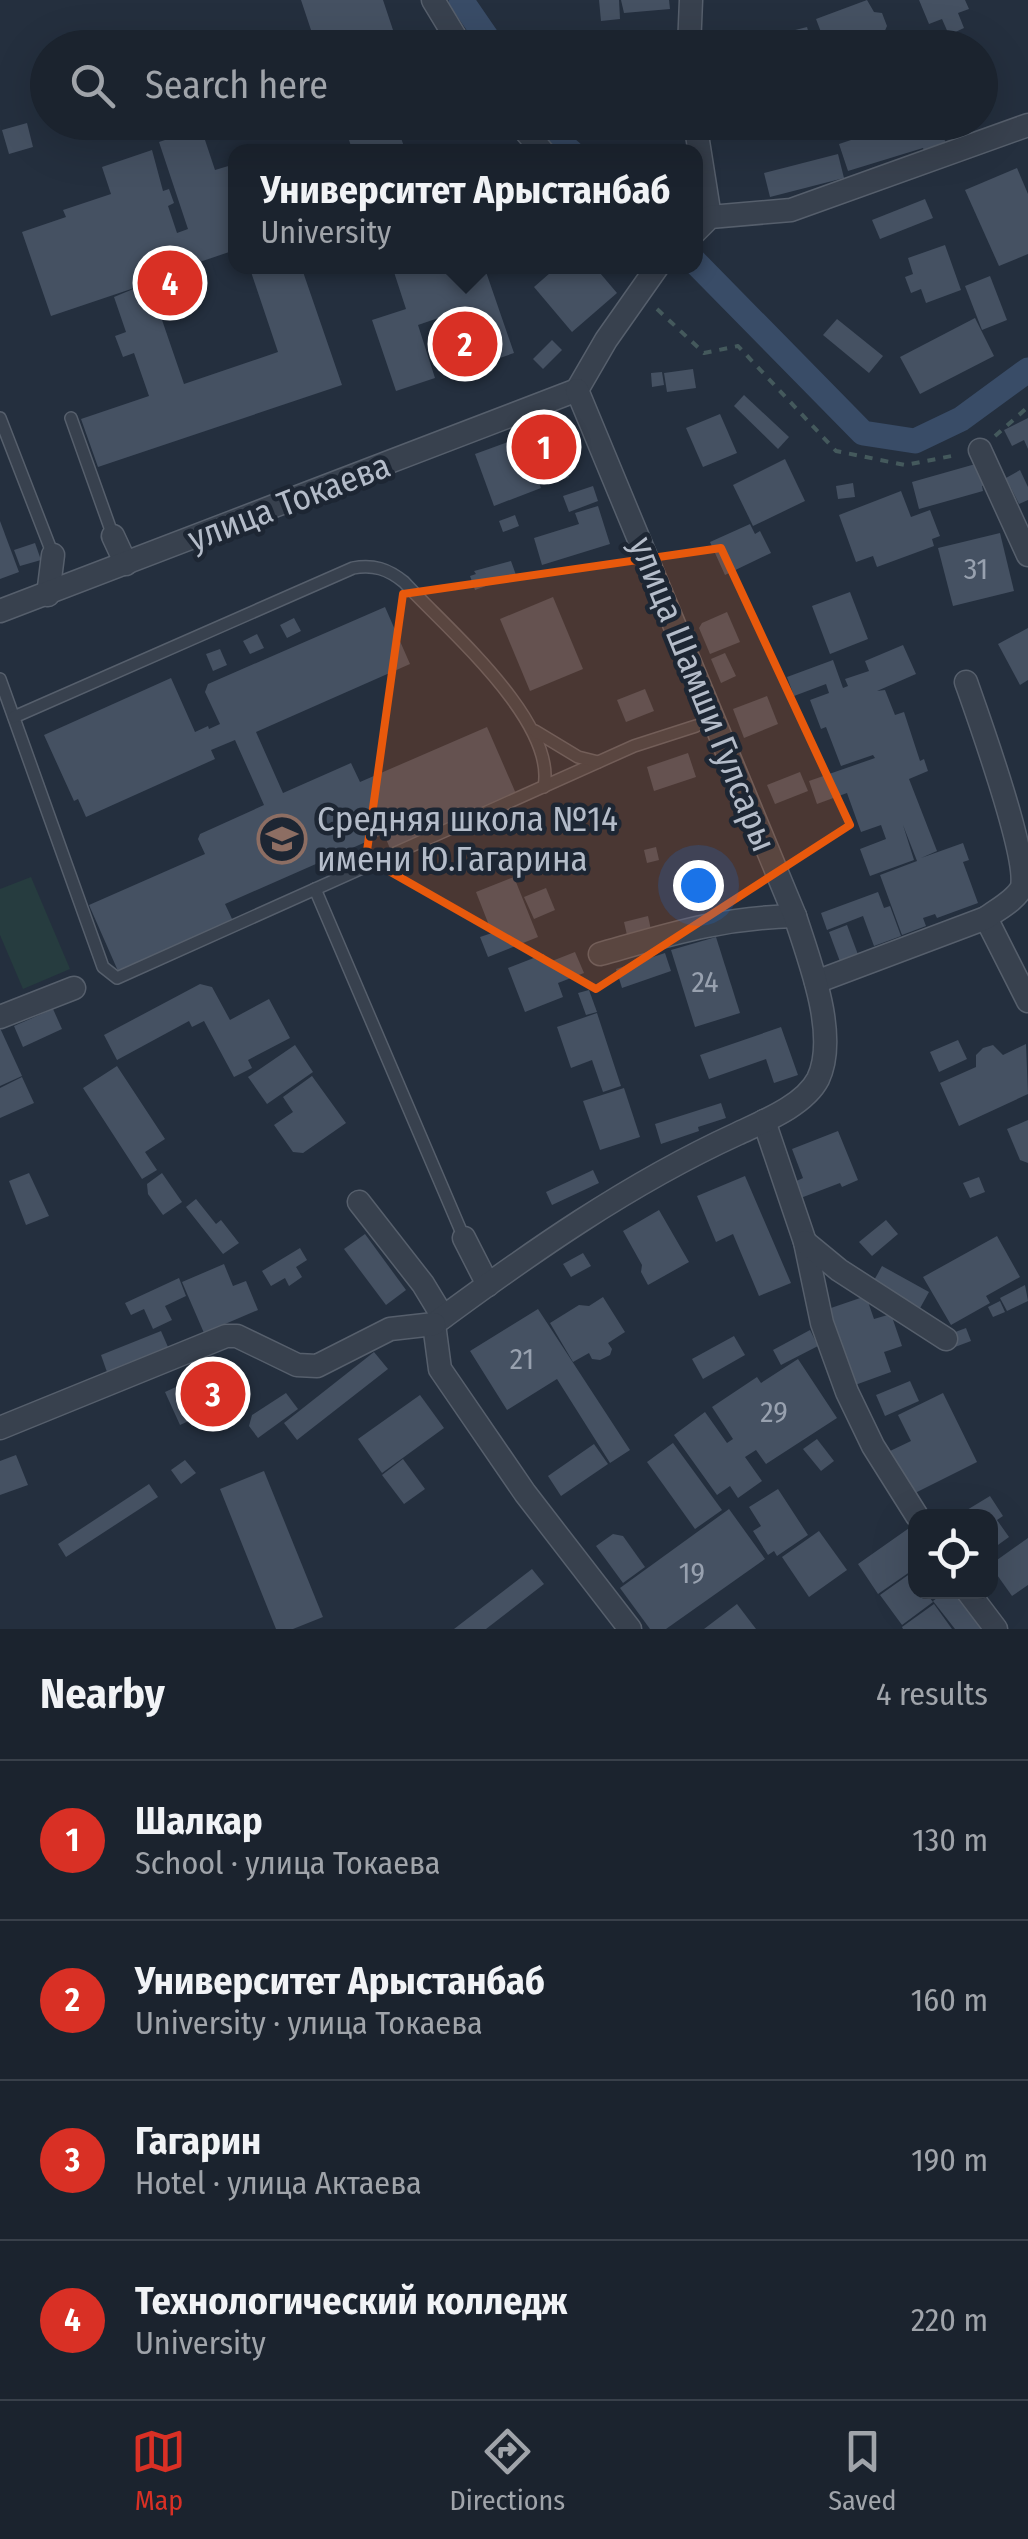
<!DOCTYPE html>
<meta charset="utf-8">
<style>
body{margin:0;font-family:"Fira Sans Condensed",sans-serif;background:#282f3a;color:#f1f3f6}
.controls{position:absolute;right:30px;bottom:30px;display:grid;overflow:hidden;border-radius:20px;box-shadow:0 10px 40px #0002}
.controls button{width:90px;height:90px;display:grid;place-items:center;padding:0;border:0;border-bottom:2px solid #39404a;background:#1b232e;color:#f1f3f6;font:50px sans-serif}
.you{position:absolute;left:698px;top:885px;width:35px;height:35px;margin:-25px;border:8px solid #fff;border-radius:50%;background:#1a73e8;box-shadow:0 0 0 15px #1a73e833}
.badge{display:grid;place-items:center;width:65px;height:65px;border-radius:50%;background:#d93025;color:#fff;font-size:32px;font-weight:700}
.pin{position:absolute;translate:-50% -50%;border:5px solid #fff;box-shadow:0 2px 10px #0006}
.popup{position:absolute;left:228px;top:144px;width:475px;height:130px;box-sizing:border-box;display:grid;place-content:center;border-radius:20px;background:#1b232e;filter:drop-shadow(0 2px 8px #0005);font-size:32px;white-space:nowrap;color:#a0a4aa}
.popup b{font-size:38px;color:#f1f3f6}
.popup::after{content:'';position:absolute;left:50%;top:100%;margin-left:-20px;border:20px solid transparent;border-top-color:#1b232e}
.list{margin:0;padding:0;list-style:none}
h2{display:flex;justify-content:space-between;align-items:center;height:130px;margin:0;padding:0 40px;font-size:42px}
h2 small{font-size:32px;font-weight:400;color:#a0a4aa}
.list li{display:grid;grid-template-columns:65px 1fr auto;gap:30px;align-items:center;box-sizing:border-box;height:160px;padding:0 40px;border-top:2px solid #39404a}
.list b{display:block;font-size:38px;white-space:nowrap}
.list p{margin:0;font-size:32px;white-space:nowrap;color:#a0a4aa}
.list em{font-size:32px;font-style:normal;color:#a0a4aa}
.icon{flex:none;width:55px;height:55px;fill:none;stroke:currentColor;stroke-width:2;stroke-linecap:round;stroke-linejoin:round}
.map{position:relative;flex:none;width:1028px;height:1629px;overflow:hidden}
.search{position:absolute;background:#1b232e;box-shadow:0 10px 40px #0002;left:30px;right:30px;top:30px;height:110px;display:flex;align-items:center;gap:25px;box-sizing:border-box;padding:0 35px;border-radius:55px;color:#a0a4aa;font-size:38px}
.sheet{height:770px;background:#1b232e}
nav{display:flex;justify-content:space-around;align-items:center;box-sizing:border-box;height:140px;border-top:2px solid #39404a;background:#1b232e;font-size:28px;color:#a0a4aa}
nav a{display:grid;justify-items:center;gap:5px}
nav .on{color:#d93025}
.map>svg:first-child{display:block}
</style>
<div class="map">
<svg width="1028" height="1629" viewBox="0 0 1028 1629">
<rect width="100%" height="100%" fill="#242f3e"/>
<path fill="#263c3f" d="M 31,877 L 70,969 L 23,989 L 0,935 L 0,889 Z"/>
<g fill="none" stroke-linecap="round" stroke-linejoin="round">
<g stroke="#394c67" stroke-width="25">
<path d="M 461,0 L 494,48"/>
<path d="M 545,122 L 557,140 L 571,152"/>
<path d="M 695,262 L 863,433 L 915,441 L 961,419 L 1028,370"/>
</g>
</g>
<g fill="#455162">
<path d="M 301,0 L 383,0 L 399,48 L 317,48 Z"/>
<path d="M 599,0 L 619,0 L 620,19 L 601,21 Z"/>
<path d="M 621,0 L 669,0 L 670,9 L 624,13 Z"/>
<path d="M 867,0 L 874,12 L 882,13 L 887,26 L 883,35 L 888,48 L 827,48 L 816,19 Z"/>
<path d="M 919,0 L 965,0 L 969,9 L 958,13 L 964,28 L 949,35 L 942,19 L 929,24 Z"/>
<path d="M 807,27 L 813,48 L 733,48 L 732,46 Z"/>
<path d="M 343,122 L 443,122 L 443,123 L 401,138 L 406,152 L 353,152 Z"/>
<path d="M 885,122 L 947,122 L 951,136 L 944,138 L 946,144 L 924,151 L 923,148 L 848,171 L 839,144 L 884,129 Z"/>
<path d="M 27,123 L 33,147 L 9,154 L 2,130 Z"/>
<path d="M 201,128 L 215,170 L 235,164 L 235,224 L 229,214 L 235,232 L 235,250 L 188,266 L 189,272 L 150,285 L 184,384 L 278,352 L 249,266 L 301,266 L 342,385 L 98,467 L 81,419 L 149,396 L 134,353 L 123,357 L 115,336 L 126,332 L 114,297 L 143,285 L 51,316 L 22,232 L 66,217 L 63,210 L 111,194 L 102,167 L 152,150 L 163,191 L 169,189 L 174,203 L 168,206 L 177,233 L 188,229 L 159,142 Z"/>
<path d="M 838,154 L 844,178 L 770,197 L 764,173 Z"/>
<path d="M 1017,168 L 1028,194 L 1028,254 L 999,266 L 965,190 Z"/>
<path d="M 925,199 L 933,218 L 880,239 L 872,220 Z"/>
<path d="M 945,245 L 961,290 L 926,303 L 921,289 L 911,293 L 905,277 L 913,274 L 908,258 Z"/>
<path d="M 392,266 L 444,266 L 447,275 L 473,266 L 484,266 L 514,353 L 474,367 L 456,312 L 418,325 L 435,378 L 396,391 L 372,320 L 406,309 Z"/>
<path d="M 558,266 L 594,266 L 617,293 L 572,332 L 534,287 Z"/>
<path d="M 990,276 L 1007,320 L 982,330 L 965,286 Z"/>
<path d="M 975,318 L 994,356 L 920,394 L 900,357 Z"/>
<path d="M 837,319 L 883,356 L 869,373 L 823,335 Z"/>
<path d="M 552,340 L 562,350 L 543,369 L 533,359 Z"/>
<path d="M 693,369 L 696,388 L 667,392 L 664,373 Z"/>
<path d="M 662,372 L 664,385 L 652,387 L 651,373 Z"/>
<path d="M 744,395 L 789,437 L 778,449 L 734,406 Z"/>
<path d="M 720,414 L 737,453 L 703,467 L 686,428 Z"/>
<path d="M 1028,418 L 1028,449 L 1024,440 L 1012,446 L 1004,430 Z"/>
<path d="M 558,422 L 562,432 L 554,436 L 569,477 L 548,485 L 528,433 Z"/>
<path d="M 522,437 L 541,488 L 494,506 L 475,454 Z"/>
<path d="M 785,459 L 805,501 L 753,526 L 733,485 Z"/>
<path d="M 979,463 L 985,485 L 982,486 L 983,491 L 919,509 L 912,482 Z"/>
<path d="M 1020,470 L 1028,487 L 1028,500 L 1019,504 L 1006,478 Z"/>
<path d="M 853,483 L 855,497 L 838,499 L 836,486 Z"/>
<path d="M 593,486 L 598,501 L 569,512 L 563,496 Z"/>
<path d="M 901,491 L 911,517 L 930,510 L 940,536 L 932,539 L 934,546 L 877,567 L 873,556 L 856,562 L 839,515 Z"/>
<path d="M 598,506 L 610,544 L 542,565 L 534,538 L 579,524 L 575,513 Z"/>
<path d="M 515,515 L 519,526 L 503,532 L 499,521 Z"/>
<path d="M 0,521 L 19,572 L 0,579 Z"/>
<path d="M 750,524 L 755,534 L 760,531 L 771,553 L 725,575 L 710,542 Z"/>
<path d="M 1000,533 L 1014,591 L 953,606 L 938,548 Z"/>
<path d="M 35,543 L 41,560 L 20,566 L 14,550 Z"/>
<path d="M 511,561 L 516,575 L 475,590 L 470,576 L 476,574 L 474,571 Z"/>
<path d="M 850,592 L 868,639 L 830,654 L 812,606 Z"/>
<path d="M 553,597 L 583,669 L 530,691 L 500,619 Z"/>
<path d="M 385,607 L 410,664 L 256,732 L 283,793 L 351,763 L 360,782 L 487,727 L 517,796 L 391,851 L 384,834 L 225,904 L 233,921 L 118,971 L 89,905 L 205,854 L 198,839 L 200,834 L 264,805 L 235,740 L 211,750 L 215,759 L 86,817 L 78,799 L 74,801 L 44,735 L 171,678 L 195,732 L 208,726 L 209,729 L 220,724 L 205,692 L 208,684 Z"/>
<path d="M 727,612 L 740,642 L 710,654 L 699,628 L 702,623 Z"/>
<path d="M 294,618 L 301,631 L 287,638 L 280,625 Z"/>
<path d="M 1028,628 L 1028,680 L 1020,685 L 998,644 Z"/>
<path d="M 257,634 L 264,648 L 250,654 L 243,641 Z"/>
<path d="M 903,645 L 916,674 L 877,691 L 885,690 L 895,715 L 904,712 L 920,761 L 924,759 L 928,771 L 909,779 L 937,851 L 921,858 L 963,843 L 969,860 L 963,862 L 978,903 L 937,918 L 935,914 L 923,918 L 926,926 L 902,935 L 880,875 L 917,861 L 903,825 L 914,860 L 870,876 L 860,849 L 886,839 L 881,825 L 861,832 L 847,793 L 817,804 L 809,781 L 875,758 L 873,755 L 841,766 L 826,727 L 821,729 L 810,700 L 829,693 L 826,684 L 794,696 L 787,677 L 833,660 L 843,688 L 848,686 L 845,679 L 869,671 L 865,661 Z"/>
<path d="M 220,649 L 227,665 L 213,671 L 206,654 Z"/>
<path d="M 725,653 L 736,676 L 721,683 L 711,659 Z"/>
<path d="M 645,689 L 654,711 L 626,722 L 617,700 Z"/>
<path d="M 767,696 L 778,724 L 744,738 L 733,709 Z"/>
<path d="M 688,753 L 696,777 L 654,791 L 647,767 Z"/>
<path d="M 800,772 L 808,791 L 775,804 L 767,785 Z"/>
<path d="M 656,847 L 659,860 L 647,863 L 644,850 Z"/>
<path d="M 514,877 L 538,937 L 488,957 L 480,937 L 492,933 L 476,892 Z"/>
<path d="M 546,888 L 555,910 L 534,919 L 524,897 Z"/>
<path d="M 878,892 L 884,908 L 890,906 L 901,936 L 874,946 L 863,916 L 827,930 L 821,913 Z"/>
<path d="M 648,916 L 651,930 L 627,935 L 624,922 Z"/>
<path d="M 847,925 L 860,960 L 842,967 L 829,932 Z"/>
<path d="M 716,937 L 740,1013 L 695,1027 L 671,950 Z"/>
<path d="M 575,952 L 584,973 L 558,983 L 563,997 L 525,1012 L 508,968 L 544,954 L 547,963 Z"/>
<path d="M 665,953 L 671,971 L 622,988 L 616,969 Z"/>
<path d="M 200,984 L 212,987 L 230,1020 L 269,999 L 290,1038 L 248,1060 L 252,1068 L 234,1077 L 204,1021 L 192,1027 L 189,1021 L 117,1060 L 104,1035 Z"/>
<path d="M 589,990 L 597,1012 L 586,1015 L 578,993 Z"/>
<path d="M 53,1009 L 62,1029 L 23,1047 L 14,1026 Z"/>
<path d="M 597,1013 L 621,1086 L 603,1092 L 592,1060 L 571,1068 L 557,1027 Z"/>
<path d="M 781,1027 L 798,1075 L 774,1083 L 766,1059 L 709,1079 L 700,1055 Z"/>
<path d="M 0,1028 L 22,1076 L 0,1086 Z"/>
<path d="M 958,1040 L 967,1059 L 939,1072 L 930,1052 Z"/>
<path d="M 1026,1044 L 1028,1094 L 959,1126 L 940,1083 L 976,1067 L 976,1055 L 983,1048 L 993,1045 L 1003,1055 Z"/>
<path d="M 295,1045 L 313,1072 L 267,1104 L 248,1077 Z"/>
<path d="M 117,1066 L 165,1139 L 145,1152 L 157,1170 L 142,1179 L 83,1088 Z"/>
<path d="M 312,1076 L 346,1123 L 303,1153 L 293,1152 L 274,1125 L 293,1112 L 283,1097 Z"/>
<path d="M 22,1077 L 34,1103 L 0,1118 L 0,1088 Z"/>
<path d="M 624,1088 L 640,1137 L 600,1150 L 583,1101 Z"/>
<path d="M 721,1103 L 726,1118 L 698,1127 L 699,1131 L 661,1144 L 655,1124 Z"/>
<path d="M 1028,1120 L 1028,1163 L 1020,1160 L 1007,1129 Z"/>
<path d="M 838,1131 L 858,1180 L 842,1187 L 840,1183 L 798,1199 L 792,1183 L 803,1178 L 792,1149 Z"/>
<path d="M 593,1170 L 599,1183 L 552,1205 L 546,1192 Z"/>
<path d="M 29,1173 L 49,1216 L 26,1225 L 9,1181 Z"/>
<path d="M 162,1173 L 182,1202 L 163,1215 L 148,1194 L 147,1184 Z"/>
<path d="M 745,1176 L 791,1283 L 759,1296 L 733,1234 L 716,1242 L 697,1196 Z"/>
<path d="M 979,1177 L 985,1192 L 970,1198 L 963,1183 Z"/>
<path d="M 196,1199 L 216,1224 L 221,1220 L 239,1243 L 223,1254 L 186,1207 Z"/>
<path d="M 659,1210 L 689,1262 L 648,1285 L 641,1272 L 642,1265 L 623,1231 Z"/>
<path d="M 886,1220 L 898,1234 L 872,1256 L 859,1242 Z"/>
<path d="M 365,1234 L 406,1290 L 386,1305 L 344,1249 Z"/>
<path d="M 997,1236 L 1020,1277 L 986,1296 L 990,1303 L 951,1325 L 923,1277 Z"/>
<path d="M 300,1248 L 307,1260 L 296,1267 L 302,1277 L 289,1286 L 285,1278 L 271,1286 L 262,1271 Z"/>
<path d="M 583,1253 L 591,1266 L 571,1277 L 563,1264 Z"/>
<path d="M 224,1264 L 233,1286 L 246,1281 L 258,1310 L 204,1333 L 182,1282 Z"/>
<path d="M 882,1266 L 929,1292 L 919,1310 L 872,1284 Z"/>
<path d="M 179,1278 L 186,1296 L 165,1306 L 172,1320 L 153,1329 L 144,1309 L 131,1315 L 125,1303 Z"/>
<path d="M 1025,1285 L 1028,1301 L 1007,1311 L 1000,1298 Z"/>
<path d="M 866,1296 L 874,1319 L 891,1314 L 902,1346 L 884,1352 L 891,1372 L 855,1385 L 828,1309 Z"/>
<path d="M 603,1297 L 625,1332 L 608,1343 L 612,1349 L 610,1355 L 600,1360 L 592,1359 L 589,1353 L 573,1362 L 550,1323 L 579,1305 L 589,1306 Z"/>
<path d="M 1000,1301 L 1005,1312 L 993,1317 L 988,1307 Z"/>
<path d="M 538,1309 L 630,1450 L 610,1463 L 557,1379 L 507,1410 L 470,1351 Z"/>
<path d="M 966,1328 L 971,1341 L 955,1347 L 950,1334 Z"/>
<path d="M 810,1330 L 818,1346 L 781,1365 L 773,1350 Z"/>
<path d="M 161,1331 L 168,1347 L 107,1372 L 101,1355 Z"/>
<path d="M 734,1336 L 745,1355 L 703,1379 L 692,1359 Z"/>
<path d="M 374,1352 L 388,1369 L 297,1440 L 284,1423 Z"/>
<path d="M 798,1359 L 837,1418 L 766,1464 L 756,1450 L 745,1457 L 762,1481 L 738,1498 L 730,1486 L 717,1495 L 674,1435 L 705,1412 L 727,1443 L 733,1439 L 712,1407 L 757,1377 L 761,1383 Z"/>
<path d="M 232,1361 L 247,1394 L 180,1425 L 165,1392 Z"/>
<path d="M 910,1381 L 919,1401 L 885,1416 L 876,1395 Z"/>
<path d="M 286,1393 L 298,1409 L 258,1438 L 249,1426 L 252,1415 Z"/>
<path d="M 943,1393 L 977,1462 L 911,1495 L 890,1451 L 911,1441 L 898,1415 Z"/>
<path d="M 420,1395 L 444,1428 L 382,1473 L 358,1439 Z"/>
<path d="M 817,1439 L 834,1461 L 821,1471 L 803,1449 Z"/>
<path d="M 673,1443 L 722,1510 L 695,1529 L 647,1462 Z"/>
<path d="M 594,1444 L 608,1464 L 561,1496 L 548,1476 Z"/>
<path d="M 16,1455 L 28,1485 L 0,1495 L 0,1461 Z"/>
<path d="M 403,1459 L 425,1489 L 404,1504 L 382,1475 Z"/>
<path d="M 185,1460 L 196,1473 L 181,1484 L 171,1470 Z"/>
<path d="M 264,1471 L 323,1617 L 293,1629 L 276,1629 L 220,1489 Z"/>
<path d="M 149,1484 L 158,1497 L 66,1557 L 58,1544 Z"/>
<path d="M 778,1489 L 808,1535 L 777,1556 L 774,1551 L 768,1555 L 753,1531 L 761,1526 L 749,1507 Z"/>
<path d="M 990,1496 L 1003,1516 L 997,1520 L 1009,1537 L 991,1550 L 996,1557 L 990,1561 L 990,1516 L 957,1516 Z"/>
<path d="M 729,1509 L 765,1559 L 666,1629 L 650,1629 L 620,1588 Z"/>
<path d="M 912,1526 L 916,1531 L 916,1557 L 908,1561 L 914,1569 L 878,1594 L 858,1564 Z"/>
<path d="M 819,1531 L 847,1570 L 809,1597 L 782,1557 Z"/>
<path d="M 613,1534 L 623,1536 L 645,1567 L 623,1583 L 596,1546 Z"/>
<path d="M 1028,1538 L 1028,1585 L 1012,1596 L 990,1565 Z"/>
<path d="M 532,1569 L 544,1584 L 486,1629 L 454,1629 Z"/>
<path d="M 911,1573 L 916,1579 L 916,1592 L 925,1592 L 933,1602 L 902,1625 L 880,1595 Z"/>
<path d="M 945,1592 L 959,1592 L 988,1629 L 955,1629 L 933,1601 Z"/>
<path d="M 737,1604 L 756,1629 L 704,1629 Z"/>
<path d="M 934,1604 L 952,1629 L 903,1629 L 902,1627 Z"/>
</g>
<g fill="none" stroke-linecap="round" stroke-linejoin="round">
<g stroke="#565f6c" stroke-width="14">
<g id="lane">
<path d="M 0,418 L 53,555"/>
<path d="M 71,418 L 113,536"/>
<path d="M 0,679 L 103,967 L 117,978 L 634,746 L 696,726"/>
<path d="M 14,717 L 353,568 C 373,564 388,569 404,582 C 446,628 557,721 544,787"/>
<path d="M 535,731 L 578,757 L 598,762"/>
<path d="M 315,889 L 464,1238"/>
</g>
</g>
<g stroke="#565f6c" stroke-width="25">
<g id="street">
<path d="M 433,0 L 462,48"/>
<path d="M 689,48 L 691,0"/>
<path d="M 518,122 L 543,152"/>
<path d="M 695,122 L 710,217"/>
<path d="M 695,232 L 710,217 L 791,210 L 1028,125"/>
<path d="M 577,390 L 606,340 L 658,266"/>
<path d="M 980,450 L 1028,555"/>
<path d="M 113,536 L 126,564"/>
<path d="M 48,595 L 53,555"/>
<path d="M 0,611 L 577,390"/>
<path d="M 986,918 L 1028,1001"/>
<path d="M 600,954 C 671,934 719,918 795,916"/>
<path d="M 816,982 L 986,918 C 998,909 1016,900 1022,887 C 1028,855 979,719 966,682"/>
<path d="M 0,1017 L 74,988"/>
<path d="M 764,1121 L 805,1242 L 822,1323 L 847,1392 L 873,1446 L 917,1516"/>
<path d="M 359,1202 L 423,1284 L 443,1317"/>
<path d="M 464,1238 L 488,1285"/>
<path d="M 805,1242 L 839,1270 L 946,1339"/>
<path d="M 434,1324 C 530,1253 628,1184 737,1134 C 762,1122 804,1106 818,1079 C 839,1035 809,960 795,916 L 577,390"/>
<path d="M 434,1324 L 440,1369 L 525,1493 L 630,1629"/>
<path d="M 0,1428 L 226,1336 L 237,1336 L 297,1365 L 317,1366 L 390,1329 L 434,1324"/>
<path d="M 968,1592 L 996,1629"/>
</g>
</g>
<g stroke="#44595c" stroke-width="4" stroke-dasharray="8 8" stroke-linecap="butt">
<path d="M 657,309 L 704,353 L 738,346 L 836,451 L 905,465 L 957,455"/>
<path d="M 995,436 L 1028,407"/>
</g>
<use href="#lane" stroke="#38414e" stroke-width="11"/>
<use href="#street" stroke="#38414e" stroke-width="22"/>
</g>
<path fill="#e8590c" fill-opacity="0.2" stroke="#e8590c" stroke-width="8" stroke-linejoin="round" d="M 721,548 L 850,825 L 596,989 L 366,858 L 403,594 Z"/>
<defs>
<g id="school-ring" transform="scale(2.5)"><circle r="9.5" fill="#1d2633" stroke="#8d6e63" stroke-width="1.5"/><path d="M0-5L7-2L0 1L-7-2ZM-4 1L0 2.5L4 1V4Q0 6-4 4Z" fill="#8d6e63"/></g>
</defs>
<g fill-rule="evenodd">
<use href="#school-ring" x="282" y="839"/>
</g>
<g text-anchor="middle" stroke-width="9" stroke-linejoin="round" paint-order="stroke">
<g font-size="30" fill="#98a1af">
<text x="976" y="579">31</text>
<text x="705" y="992">24</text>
<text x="522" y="1369">21</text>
<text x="774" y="1422">29</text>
<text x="692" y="1583">19</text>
</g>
<g font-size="35" fill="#b4bcc9" stroke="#1d2633">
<text transform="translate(289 502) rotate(-21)" y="12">улица Токаева</text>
<text transform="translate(703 694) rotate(68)" y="12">улица Шамши Гулсары</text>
</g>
<g font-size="35" fill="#b4bcc9" stroke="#1d2633" text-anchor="start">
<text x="317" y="831">Средняя школа №14<tspan x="317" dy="40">имени Ю.Гагарина</tspan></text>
</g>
</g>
</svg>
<div class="controls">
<button><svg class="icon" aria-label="locate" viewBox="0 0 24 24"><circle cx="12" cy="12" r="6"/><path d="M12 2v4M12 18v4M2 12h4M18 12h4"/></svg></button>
</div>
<div class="you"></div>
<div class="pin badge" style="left:544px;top:447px">1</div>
<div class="pin badge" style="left:465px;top:344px">2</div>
<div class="popup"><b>Университет Арыстанбаб</b>University</div>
<div class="pin badge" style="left:213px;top:1394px">3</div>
<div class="pin badge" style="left:170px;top:283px">4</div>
<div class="search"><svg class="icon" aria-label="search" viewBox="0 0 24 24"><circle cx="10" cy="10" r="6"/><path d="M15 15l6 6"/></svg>Search here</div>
</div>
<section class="sheet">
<h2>Nearby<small>4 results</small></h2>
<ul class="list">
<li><span class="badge">1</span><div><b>Шалкар</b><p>School · улица Токаева</p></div><em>130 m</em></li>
<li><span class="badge">2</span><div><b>Университет Арыстанбаб</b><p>University · улица Токаева</p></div><em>160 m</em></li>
<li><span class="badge">3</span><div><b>Гагарин</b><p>Hotel · улица Актаева</p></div><em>190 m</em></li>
<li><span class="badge">4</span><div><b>Технологический колледж</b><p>University</p></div><em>220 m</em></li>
</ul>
</section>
<nav>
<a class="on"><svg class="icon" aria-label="map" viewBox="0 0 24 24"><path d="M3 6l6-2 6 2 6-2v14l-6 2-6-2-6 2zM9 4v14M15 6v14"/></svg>Map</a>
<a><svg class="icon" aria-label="directions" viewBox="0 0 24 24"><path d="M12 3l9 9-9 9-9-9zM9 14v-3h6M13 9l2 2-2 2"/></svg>Directions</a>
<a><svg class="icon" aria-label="saved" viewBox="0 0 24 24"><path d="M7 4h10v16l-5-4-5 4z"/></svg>Saved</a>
</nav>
